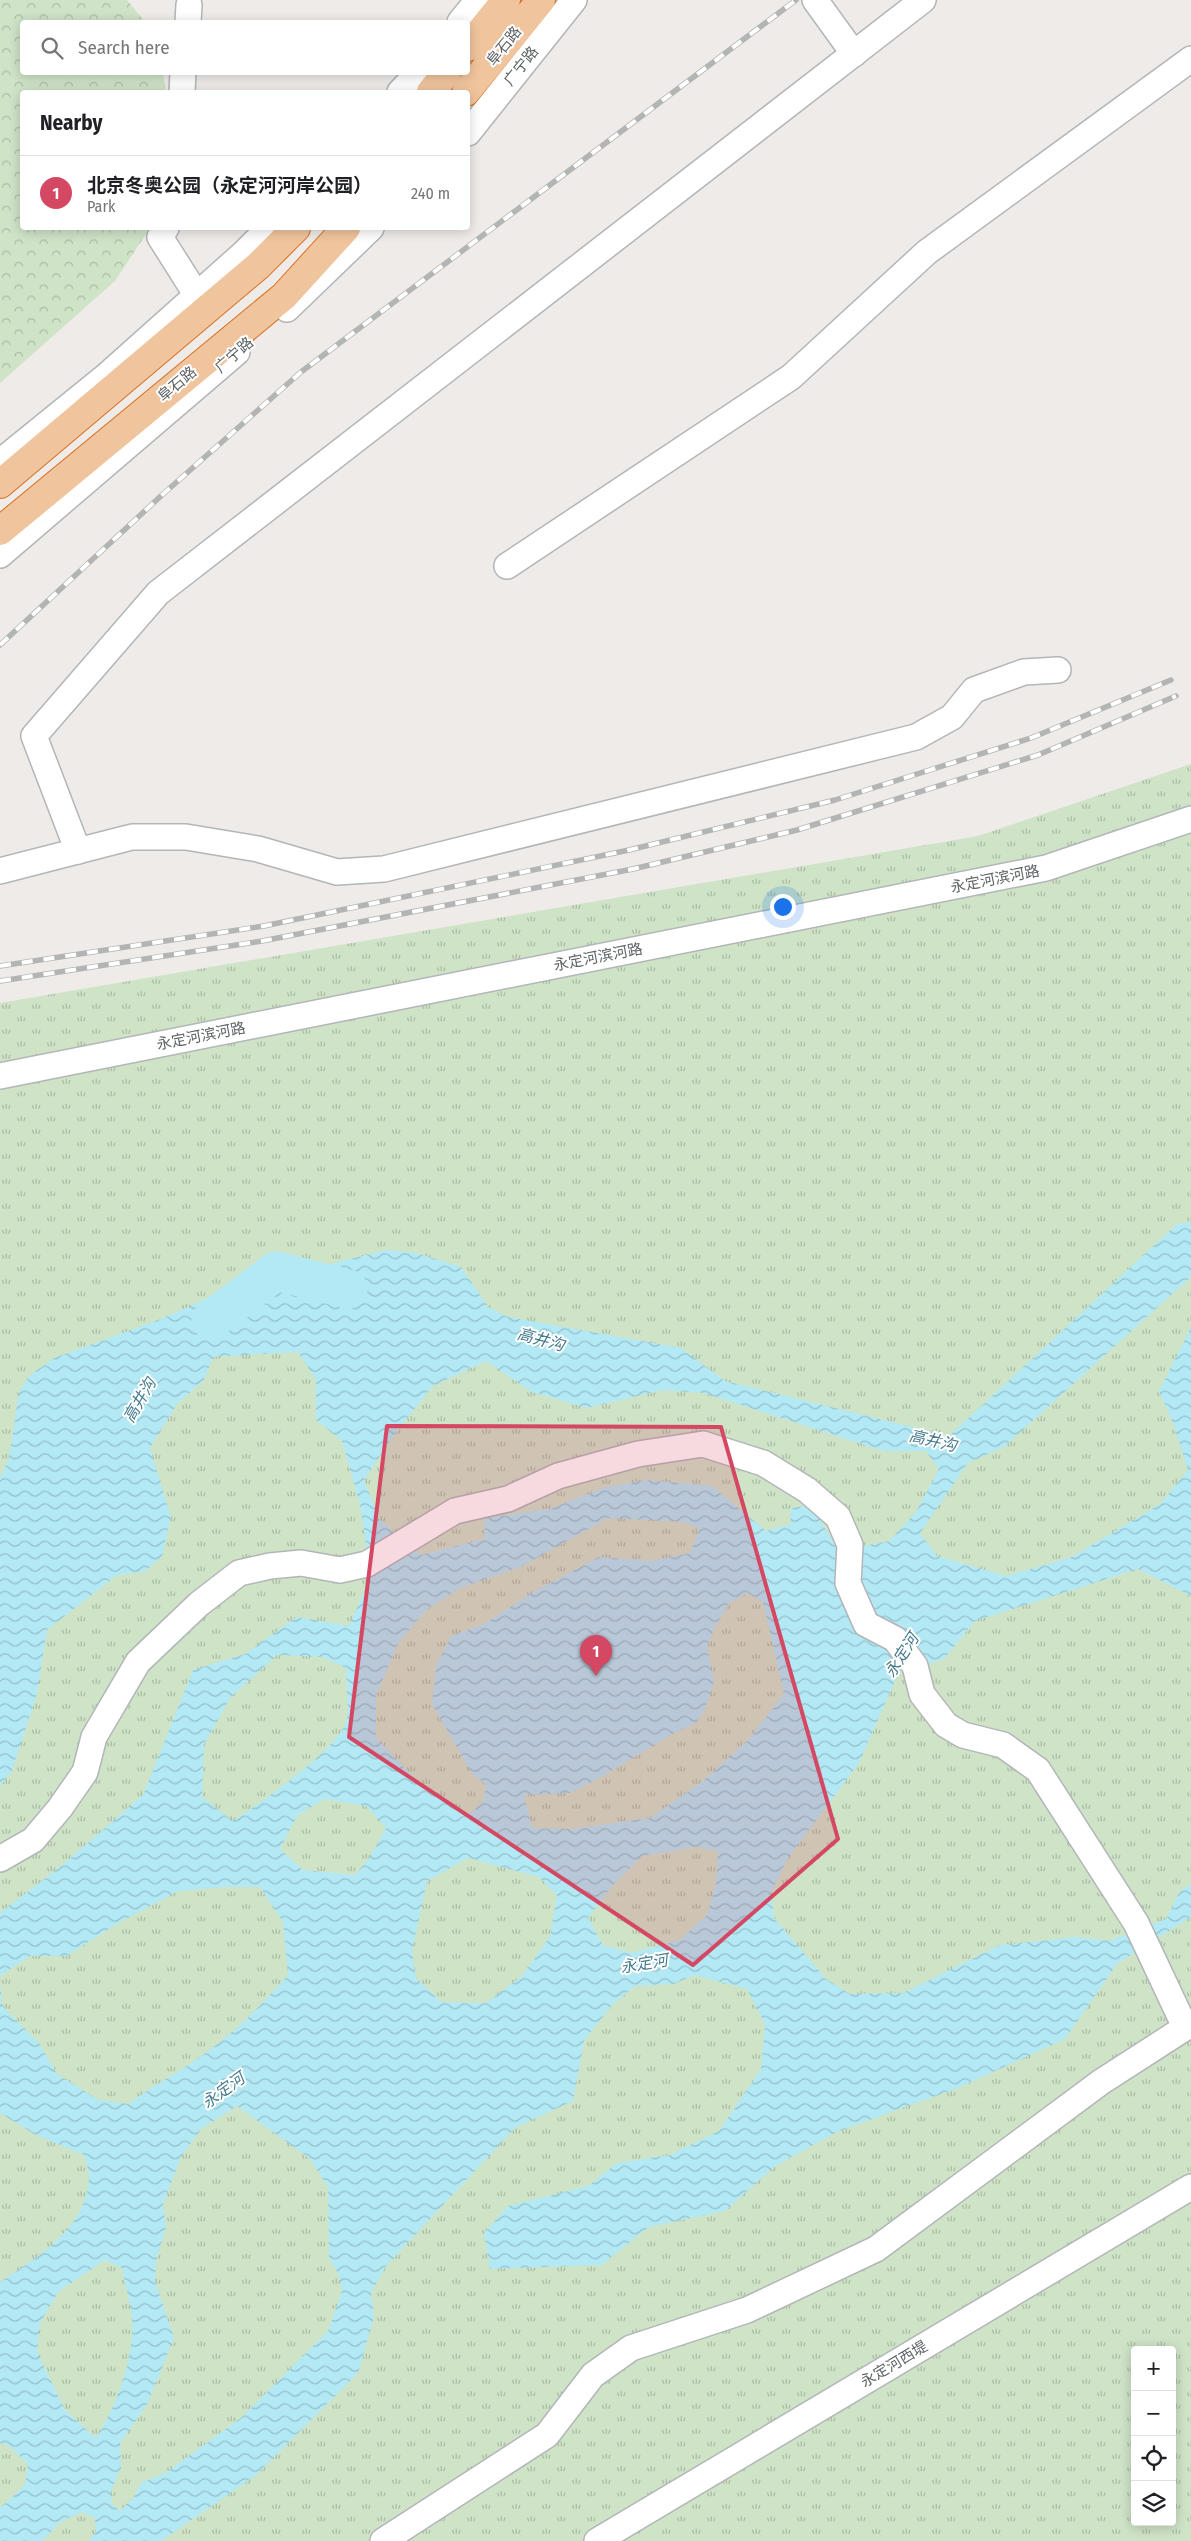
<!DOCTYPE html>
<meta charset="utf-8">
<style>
body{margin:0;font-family:"Fira Sans Condensed","Noto Sans SC",sans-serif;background:#f6f6f6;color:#202124}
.controls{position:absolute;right:15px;bottom:15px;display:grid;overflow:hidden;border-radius:5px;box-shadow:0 2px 12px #0003}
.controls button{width:45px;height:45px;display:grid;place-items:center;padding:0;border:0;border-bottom:1px solid #e0e0e0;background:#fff;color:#202124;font:25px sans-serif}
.you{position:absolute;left:782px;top:906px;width:18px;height:18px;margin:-12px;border:4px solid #fff;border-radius:50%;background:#1a73e8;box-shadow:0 0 0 8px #1a73e833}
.badge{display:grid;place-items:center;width:32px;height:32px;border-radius:50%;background:#d44863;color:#fff;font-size:16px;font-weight:700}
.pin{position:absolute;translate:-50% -41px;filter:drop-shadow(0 1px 2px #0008)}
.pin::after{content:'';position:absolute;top:26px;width:18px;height:15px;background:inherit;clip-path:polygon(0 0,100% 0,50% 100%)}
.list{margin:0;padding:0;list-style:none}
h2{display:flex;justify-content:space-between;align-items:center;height:65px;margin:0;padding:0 20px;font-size:21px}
h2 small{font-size:16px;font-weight:400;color:#757577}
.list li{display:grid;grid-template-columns:32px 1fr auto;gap:15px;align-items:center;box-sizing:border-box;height:75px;padding:0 20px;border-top:1px solid #e0e0e0}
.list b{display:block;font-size:19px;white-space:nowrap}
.list p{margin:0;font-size:16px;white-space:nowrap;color:#757577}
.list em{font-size:16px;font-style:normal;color:#757577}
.icon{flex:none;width:28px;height:28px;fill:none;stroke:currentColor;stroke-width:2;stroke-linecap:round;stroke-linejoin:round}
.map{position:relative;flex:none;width:1191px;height:2541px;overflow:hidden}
.search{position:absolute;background:#fff;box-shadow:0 2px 12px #0003;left:20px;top:20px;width:450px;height:55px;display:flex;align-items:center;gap:12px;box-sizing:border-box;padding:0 18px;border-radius:5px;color:#757577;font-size:19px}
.panel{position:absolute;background:#fff;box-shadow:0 2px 12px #0003;left:20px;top:90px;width:450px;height:140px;border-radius:5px}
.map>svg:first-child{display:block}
</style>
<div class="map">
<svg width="1191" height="2541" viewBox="0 0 1191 2541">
<defs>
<pattern id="forest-crowns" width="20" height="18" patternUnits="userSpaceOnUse" patternTransform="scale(1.25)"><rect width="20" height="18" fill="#cfe3c7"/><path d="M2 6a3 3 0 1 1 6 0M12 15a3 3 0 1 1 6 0" fill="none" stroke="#abbca5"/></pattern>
<pattern id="park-tufts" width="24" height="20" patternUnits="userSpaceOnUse" patternTransform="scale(1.25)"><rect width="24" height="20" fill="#cfe3c7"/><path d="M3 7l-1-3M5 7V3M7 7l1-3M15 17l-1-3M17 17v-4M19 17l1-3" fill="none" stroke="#abbca5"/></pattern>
<pattern id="water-waves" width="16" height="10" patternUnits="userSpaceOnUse" patternTransform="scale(1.25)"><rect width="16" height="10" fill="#b2e9f5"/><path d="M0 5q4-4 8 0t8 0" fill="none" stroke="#94c0ca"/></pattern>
</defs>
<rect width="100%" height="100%" fill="#efebe8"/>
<path fill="url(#forest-crowns)" d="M 0,0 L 127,0 L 145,22 L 22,22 L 22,72 L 163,73 L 166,92 L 22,92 L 22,228 L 150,228 L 115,281 L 0,383 Z"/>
<path fill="url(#park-tufts)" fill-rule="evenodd" d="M 1191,764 L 1191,2541 L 0,2541 L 0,1003 L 978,836 ZM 1135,2350 L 1172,2350 L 1172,2522 L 1135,2522 Z"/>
<path fill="url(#water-waves)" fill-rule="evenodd" d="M 1191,1222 L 1191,1277 L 1004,1447 L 968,1463 L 920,1533 L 937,1556 L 1007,1576 L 1072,1557 L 1160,1504 L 1188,1470 L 1173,1423 L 1159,1391 L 1191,1327 L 1191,1596 L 1138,1569 L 975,1621 L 944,1659 L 899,1672 L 859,1763 L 788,1858 L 771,1893 L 774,1918 L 826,1979 L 850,1994 L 903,1993 L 1000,1945 L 1077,1937 L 1109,1941 L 1166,1919 L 1180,1891 L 1191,1884 L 1191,1917 L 1117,1964 L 1065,2039 L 958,2088 L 839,2131 L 775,2166 L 725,2211 L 649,2227 L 601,2265 L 490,2269 L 484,2233 L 508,2206 L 588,2186 L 617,2163 L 670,2155 L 719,2131 L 761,2069 L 765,2024 L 747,1989 L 694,1975 L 674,1984 L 635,1986 L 611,2006 L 584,2041 L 573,2101 L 516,2127 L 386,2266 L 371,2293 L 374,2317 L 358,2373 L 255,2476 L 161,2541 L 89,2541 L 96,2531 L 95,2518 L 82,2512 L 59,2523 L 42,2541 L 0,2541 L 0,2508 L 25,2485 L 28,2464 L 9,2446 L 0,2443 L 0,2282 C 38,2257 87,2228 89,2177 C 89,2170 86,2162 84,2155 L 36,2135 L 0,2113 L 0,1979 L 2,2006 L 39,2043 L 57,2074 L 99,2100 L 129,2104 C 154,2084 182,2071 207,2052 C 238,2029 263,2004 288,1975 L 283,1922 L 260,1887 L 226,1887 L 178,1891 L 115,1925 L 67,1956 L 30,1956 L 0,1976 L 0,1913 L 60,1867 L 143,1795 L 193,1670 L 245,1654 L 297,1617 L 349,1626 L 371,1576 L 360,1505 L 342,1441 L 316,1420 L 316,1380 L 298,1352 L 213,1357 L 204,1380 L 177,1404 L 150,1448 L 171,1517 L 162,1557 L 144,1572 L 117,1575 L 47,1630 L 37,1694 L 12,1771 L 0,1786 L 0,1478 L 9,1458 L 19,1392 L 29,1376 L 54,1358 L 161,1319 L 208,1298 L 283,1282 L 341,1261 L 387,1250 L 416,1253 L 461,1267 L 488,1307 L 508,1317 L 681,1348 L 725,1381 L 949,1436 L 1177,1224 ZM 486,1361 L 532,1392 L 587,1408 L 662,1390 L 704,1393 L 883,1451 L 926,1451 L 939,1469 L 916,1512 L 889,1541 L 839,1551 L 810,1504 L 790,1509 L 791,1524 L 766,1531 L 712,1486 L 646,1480 L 603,1488 L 550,1509 L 485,1518 L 484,1539 L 421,1555 L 379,1519 L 364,1480 L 397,1431 L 433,1386 ZM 608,1518 L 683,1522 L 700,1528 L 690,1553 L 652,1561 L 599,1557 L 535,1591 L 484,1624 L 451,1636 L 436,1666 L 432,1704 L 471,1772 L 486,1785 L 483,1802 L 467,1816 L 424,1788 L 376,1738 L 376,1695 L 399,1642 L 426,1610 L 460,1588 L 523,1566 ZM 748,1593 L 763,1603 L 784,1694 L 747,1741 L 703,1781 L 650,1818 L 571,1829 L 532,1828 L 524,1795 L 570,1793 L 599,1778 L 674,1733 L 696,1723 L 705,1709 L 714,1681 L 707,1647 L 714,1629 L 729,1603 ZM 277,1655 L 322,1657 L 346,1668 C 346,1683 350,1709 346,1722 C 338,1749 259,1804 233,1821 L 202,1797 L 204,1745 L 230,1698 ZM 324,1799 L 366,1806 L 386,1828 L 370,1857 L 355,1875 L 303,1870 L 280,1849 L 297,1816 ZM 696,1847 L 718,1851 L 716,1884 L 707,1915 L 680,1940 L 631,1953 L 603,1945 L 588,1918 L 612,1886 L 642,1856 ZM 468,1858 L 539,1877 L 557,1895 L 550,1936 L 522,1976 L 486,2003 L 441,2002 L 416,1978 L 412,1951 L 427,1881 ZM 237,2106 L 310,2159 L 328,2187 L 329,2258 L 339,2275 L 342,2291 L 328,2331 L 242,2417 L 164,2474 L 142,2482 L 133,2498 L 120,2511 L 112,2504 L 111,2491 L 121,2468 L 120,2443 L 147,2405 L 174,2338 L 155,2281 L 156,2260 L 166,2228 L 163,2204 L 181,2157 L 202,2128 ZM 105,2260 L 122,2268 C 125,2285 131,2304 132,2321 C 134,2360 116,2407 96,2438 L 65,2410 L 37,2352 L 40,2323 L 59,2291 Z"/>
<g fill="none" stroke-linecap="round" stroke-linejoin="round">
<path stroke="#b2e9f5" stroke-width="39" d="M 211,1320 L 276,1271 L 348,1289"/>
<g stroke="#b2b6b8" stroke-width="28">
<g id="minor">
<path d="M 815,0 L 854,54"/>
<path d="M 188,22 L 189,5"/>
<path d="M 460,22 L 478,0"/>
<path d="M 182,92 L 183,72"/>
<path d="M 400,92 L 419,72"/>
<path d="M 468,133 L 574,0"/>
<path d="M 166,228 L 160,237 L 196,294"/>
<path d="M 287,309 L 371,228"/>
<path d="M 0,462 L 105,377 L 244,253 L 269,228"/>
<path d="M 0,555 L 237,352"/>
<path d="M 507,566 L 791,377 L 927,252 L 1191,59"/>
<path d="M 78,851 L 34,736 L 158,593 L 923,0"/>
<path d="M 0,871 L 132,837 L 186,837 L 258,849 L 337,872 L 384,869 L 916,737 L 952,717 L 974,690 L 1024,672 L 1058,670"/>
<path d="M 0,1076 L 1046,868 L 1191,819"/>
<path d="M 0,1859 L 33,1840 L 60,1808 L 85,1772 L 94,1737 L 138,1662 L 199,1604 L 239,1573 L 270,1566 L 301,1563 L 340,1570 L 367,1564 L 455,1511 L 508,1499 L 558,1476 L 638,1454 L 703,1444 L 763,1463 L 807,1490 L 838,1517 L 850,1545 L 848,1583 L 866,1624 L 895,1639 L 915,1666 L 922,1694 L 946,1725 L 963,1735 L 1003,1745 L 1038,1770 L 1136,1923 L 1185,2027"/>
<path d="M 383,2541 L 547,2435 L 593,2375 L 631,2348 L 747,2310 L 876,2249 L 1101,2082 L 1191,2024"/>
<path d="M 597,2541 L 1191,2187"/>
</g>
</g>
<g stroke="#d96d1d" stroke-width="30">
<g id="highway">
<path d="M 468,47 L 506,0"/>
<path d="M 431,92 L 447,72"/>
<path d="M 466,92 L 541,0"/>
<path d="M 0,484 L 258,266 L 296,228"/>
<path d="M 0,531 L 284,296 L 346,228"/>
</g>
</g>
<use href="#minor" stroke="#fff" stroke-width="25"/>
<use href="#highway" stroke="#f0c59d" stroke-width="28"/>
<g stroke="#b3b4b4" stroke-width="5.5">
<g id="rail">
<path d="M 0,645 L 162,495 L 301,372 L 796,0"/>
<path d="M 0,966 L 264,926 L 629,850 L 835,800 L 1031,738 L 1171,680"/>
<path d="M 0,981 L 262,941 L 633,869 L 797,830 L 1038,755 L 1176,696"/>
</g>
</g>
<use href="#rail" stroke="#fff" stroke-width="4" stroke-dasharray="11" stroke-linecap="butt"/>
</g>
<path fill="#d44863" fill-opacity="0.2" stroke="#d44863" stroke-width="4" stroke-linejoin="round" d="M 387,1426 L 721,1427 L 838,1839 L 693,1965 L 349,1737 Z"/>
<g text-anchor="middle" stroke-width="4" stroke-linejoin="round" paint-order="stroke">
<g font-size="15" fill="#5f6466" stroke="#fff">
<text transform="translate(504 46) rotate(-51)" y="5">阜石路</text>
<text transform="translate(521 66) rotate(-51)" y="5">广宁路</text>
<text transform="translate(234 355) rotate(-41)" y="5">广宁路</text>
<text transform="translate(177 384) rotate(-40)" y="5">阜石路</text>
<text transform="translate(995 879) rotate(-11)" y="5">永定河滨河路</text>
<text transform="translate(598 957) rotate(-11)" y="5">永定河滨河路</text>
<text transform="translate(201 1036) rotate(-11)" y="5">永定河滨河路</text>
<text transform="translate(894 2364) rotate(-31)" y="5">永定河西堤</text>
</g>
<g font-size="16" font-style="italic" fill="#467b8d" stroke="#fff">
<text transform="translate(541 1339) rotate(15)" y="6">高井沟</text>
<text transform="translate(139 1400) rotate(-60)" y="6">高井沟</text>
<text transform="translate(933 1440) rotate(13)" y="6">高井沟</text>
<text transform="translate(901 1655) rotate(-57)" y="6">永定河</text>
<text transform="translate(644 1963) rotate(-9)" y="6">永定河</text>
<text transform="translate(223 2090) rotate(-36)" y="6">永定河</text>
</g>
</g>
</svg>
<div class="controls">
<button>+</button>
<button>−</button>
<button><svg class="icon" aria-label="locate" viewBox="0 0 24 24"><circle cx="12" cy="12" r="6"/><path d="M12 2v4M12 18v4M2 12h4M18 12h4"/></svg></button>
<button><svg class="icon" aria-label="layers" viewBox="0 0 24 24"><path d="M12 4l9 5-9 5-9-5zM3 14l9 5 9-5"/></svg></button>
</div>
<div class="you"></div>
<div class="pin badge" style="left:596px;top:1676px">1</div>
<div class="search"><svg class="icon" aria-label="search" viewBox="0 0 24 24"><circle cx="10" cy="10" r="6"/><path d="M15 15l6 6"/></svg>Search here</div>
<section class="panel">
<h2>Nearby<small></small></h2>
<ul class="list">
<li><span class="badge">1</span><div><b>北京冬奥公园（永定河河岸公园）</b><p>Park</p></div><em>240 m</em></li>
</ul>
</section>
</div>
